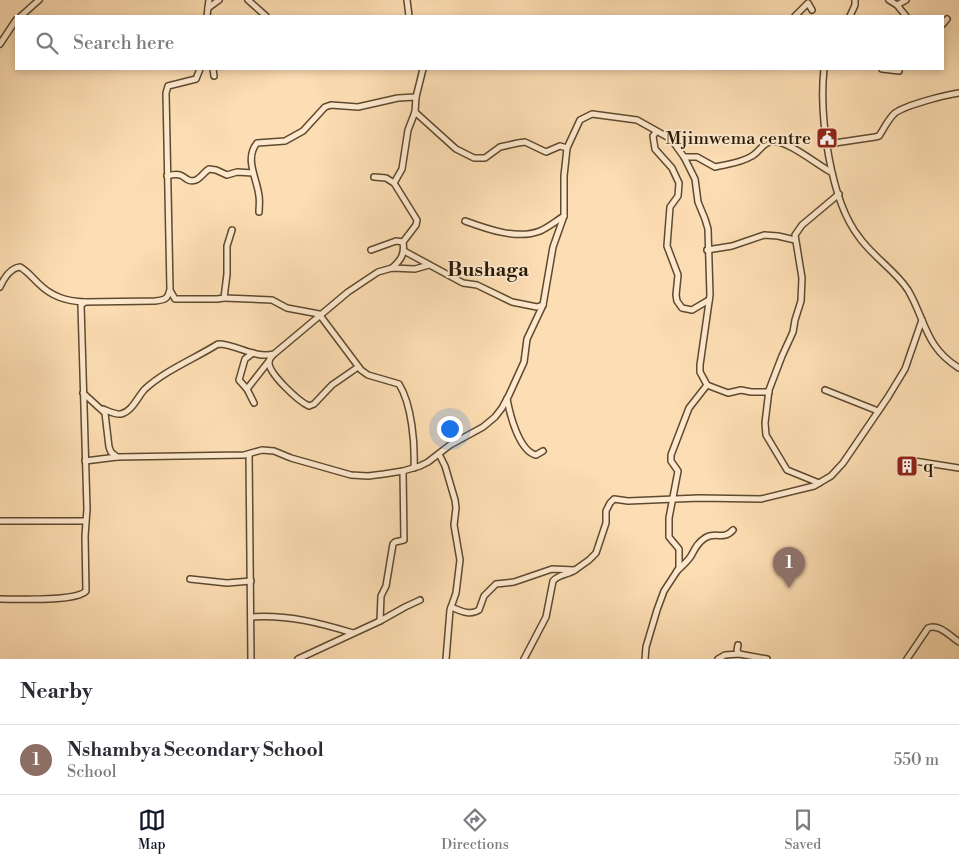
<!DOCTYPE html>
<style>
body{margin:0;font-family:"Libre Bodoni",serif;background:#f7f7f7;color:#2b2b33}
.you{position:absolute;left:449px;top:428px;width:18px;height:18px;margin:-12px;border:4px solid #fff;border-radius:50%;background:#1a73e8;box-shadow:0 0 0 8px #1a73e833}
.badge{display:grid;place-items:center;width:32px;height:32px;border-radius:50%;background:#111827;color:#fff;font-size:16px;font-weight:700}
.pin{position:absolute;translate:-50% -41px;filter:drop-shadow(0 1px 2px #0008)}
.pin::after{content:'';position:absolute;top:26px;width:18px;height:15px;background:inherit;clip-path:polygon(0 0,100% 0,50% 100%)}
.list{margin:0;padding:0;list-style:none}
h2{display:flex;justify-content:space-between;align-items:center;height:65px;margin:0;padding:0 20px;font-size:21px}
h2 small{font-size:16px;font-weight:400;color:#7c7c81}
.list li{display:grid;grid-template-columns:32px 1fr auto;gap:15px;align-items:center;box-sizing:border-box;height:70px;padding:0 20px;border-top:1px solid #e1e1e2}
.list b{display:block;font-size:19px;white-space:nowrap}
.list p{margin:0;font-size:16px;white-space:nowrap;color:#7c7c81}
.list em{font-size:16px;font-style:normal;color:#7c7c81}
.icon{flex:none;width:28px;height:28px;fill:none;stroke:currentColor;stroke-width:2;stroke-linecap:round;stroke-linejoin:round}
.map{position:relative;flex:none;width:959px;height:659px;overflow:hidden}
.search{position:absolute;background:#fff;box-shadow:0 2px 8px #0003;left:15px;right:15px;top:15px;height:55px;display:flex;align-items:center;gap:12px;box-sizing:border-box;padding:0 18px;border-radius:0px;color:#7c7c81;font-size:19px}
.sheet{height:135px;background:#fff}
nav{display:flex;justify-content:space-around;align-items:center;box-sizing:border-box;height:70px;border-top:1px solid #e1e1e2;background:#fff;font-size:14px;color:#7c7c81}
nav a{display:grid;justify-items:center;gap:2px}
nav .on{color:#111827}
.map>svg:first-child{display:block}
</style>
<div class="map">
<svg width="959" height="659" viewBox="0 0 959 659">
<rect width="100%" height="100%" fill="#fdddb3"/>
<filter id="stains"><feTurbulence type="fractalNoise" baseFrequency=".004" numOctaves="4"/><feColorMatrix values="0 0 0 0 .2 0 0 0 0 .09 0 0 0 0 .02 0 0 0 .5 -.17"/></filter>
<radialGradient id="worn" r=".72"><stop offset=".6" stop-color="#630" stop-opacity="0"/><stop offset="1" stop-color="#630" stop-opacity=".3"/></radialGradient>
<g fill="none" stroke-linecap="round" stroke-linejoin="round">
<g stroke="#5d4a2f" stroke-width="8">
<g id="minor">
<path d="M 248,0 L 266,16"/>
<path d="M 407,0 L 409,16"/>
<path d="M 889,0 L 897,5 L 906,16"/>
<path d="M 897,5 L 906,0"/>
<path d="M 208,8 L 219,0"/>
<path d="M 21,16 L 39,0"/>
<path d="M 207,16 L 209,0"/>
<path d="M 795,16 L 808,3 L 812,10"/>
<path d="M 850,16 L 855,5 L 855,0"/>
<path d="M 943,24 L 947,19"/>
<path d="M 0,44 L 16,20"/>
<path d="M 213,69 L 214,76"/>
<path d="M 824,69 C 819,115 830,200 859,237 C 873,257 895,270 908,290 C 926,321 925,347 959,368"/>
<path d="M 882,69 L 899,71"/>
<path d="M 415,112 L 456,149 L 474,158 L 485,158 L 500,147 L 518,143 L 525,142 L 546,152 L 560,146 L 567,148"/>
<path d="M 656,132 L 653,136 L 655,149 L 672,168 L 679,183 L 678,196 L 670,207 L 667,246 L 678,275 L 676,295 L 677,301 L 682,308 L 692,310 L 709,300"/>
<path d="M 828,144 L 875,137 L 879,136 C 884,129 888,119 895,113 C 906,105 945,95 959,93"/>
<path d="M 684,157 L 695,179 L 698,202 L 705,219 L 708,229 L 710,295 L 700,365 L 700,372 L 707,385 L 728,393 L 741,390 L 751,392 L 769,392"/>
<path d="M 167,176 C 171,175 176,174 180,175 C 186,177 188,183 196,180 C 201,178 204,172 209,169 L 216,170 L 227,175 L 237,172 L 253,173"/>
<path d="M 374,177 L 386,178 L 394,183 L 417,220 L 416,225 L 403,242 C 405,254 401,260 392,268"/>
<path d="M 394,183 L 402,169 L 408,130 L 415,112 L 416,97 L 423,69"/>
<path d="M 259,212 C 259,207 260,202 259,196 C 257,178 244,159 257,143 L 285,141 L 303,131 L 325,107 L 331,105 L 358,107 L 398,98 L 416,97"/>
<path d="M 465,221 C 487,229 517,240 540,231 C 549,227 556,221 564,216"/>
<path d="M 371,250 L 396,241 L 403,242"/>
<path d="M 707,250 L 732,246 L 764,235 L 778,236 L 795,240"/>
<path d="M 404,251 L 463,283 L 477,285 L 512,302 L 537,307 L 543,305"/>
<path d="M 0,287 C 4,278 11,268 20,267 C 27,271 33,278 38,283 C 52,297 66,301 85,302"/>
<path d="M 171,292 L 175,299 L 217,299 L 224,298 L 227,274 L 227,246 L 232,230"/>
<path d="M 224,298 L 272,300 L 287,308 L 319,314 L 361,370 L 368,375 L 399,384 C 412,405 415,444 414,468"/>
<path d="M 253,353 L 245,359 L 239,380 L 247,389 L 254,403"/>
<path d="M 273,355 C 272,356 269,359 269,362 C 268,373 298,401 309,406 L 314,404 L 332,385 L 358,367"/>
<path d="M 247,389 L 269,361"/>
<path d="M 825,390 L 878,411"/>
<path d="M 83,393 L 105,413 L 109,447 L 111,452 L 117,457"/>
<path d="M 507,399 C 510,415 519,451 536,455 L 543,451"/>
<path d="M 103,409 C 108,411 116,415 121,414 C 132,412 138,396 145,389 C 166,370 194,359 218,344 C 237,344 254,359 274,354 L 348,292 L 378,272 L 392,268 L 415,269 L 429,265"/>
<path d="M 249,454 L 251,659"/>
<path d="M 439,454 L 445,466 L 455,500 L 456,508 L 454,525 L 460,560 L 456,593 L 450,610 L 446,659"/>
<path d="M 85,461 L 117,457 L 244,455 L 262,450 L 274,451 L 291,458 L 351,475 L 368,476 L 384,474 L 403,471 L 420,466 L 428,462 L 450,445 L 483,427 L 495,417 L 502,408 L 509,395 L 524,362 L 527,339 L 543,305 L 553,247 L 564,216 L 564,176 L 567,148 L 580,120 L 592,114 L 637,120 L 671,139 L 684,157 L 697,157 L 715,167 C 728,164 741,163 752,156 C 759,152 763,143 770,142 C 786,138 817,165 831,172"/>
<path d="M 901,465 L 905,461 L 908,460 L 959,468"/>
<path d="M 819,483 L 787,470 L 766,435 L 765,423 L 769,390 L 782,356 L 793,332 L 795,320 L 801,301 L 802,278 L 795,235 L 802,225 L 839,194"/>
<path d="M 0,521 L 85,521"/>
<path d="M 677,571 C 682,566 687,562 691,556 C 695,549 697,543 705,538 C 716,531 723,541 733,530"/>
<path d="M 190,579 L 227,583 L 251,581"/>
<path d="M 0,599 C 17,599 76,602 86,591 L 85,536 L 87,509 L 81,305 L 85,302 L 155,301 C 165,300 168,299 170,289 L 166,93 L 168,86 L 196,79 L 200,69"/>
<path d="M 451,607 C 461,611 470,616 479,610 L 484,596 L 496,584 L 514,582 L 552,569 L 575,570 L 589,560 L 596,553 L 606,523 L 606,511 L 610,503 L 614,499 L 628,501 L 699,498 L 761,499 L 814,486 L 831,476 L 843,463 L 888,397 L 905,369 L 922,320"/>
<path d="M 251,617 C 286,614 320,623 353,633"/>
<path d="M 380,621 L 381,596 L 386,586 L 393,544 L 395,542 L 404,540 L 403,471"/>
<path d="M 738,645 L 737,650 L 739,654 L 767,659"/>
<path d="M 298,659 L 380,621 L 405,607 L 420,600"/>
<path d="M 524,659 L 546,617 L 553,581 C 559,574 568,575 575,570"/>
<path d="M 645,659 L 646,647 L 657,610 L 664,591 L 679,568 L 679,549 L 669,537 L 669,518 L 678,471 L 671,461 L 671,455 L 689,408 L 707,385"/>
<path d="M 718,659 L 725,655 L 739,654"/>
<path d="M 907,659 L 928,628 C 938,623 950,636 959,642"/>
</g>
</g>
<use href="#minor" stroke="#fee9ce" stroke-width="5"/>
</g>
<defs>
<g id="civic-square" transform="scale(1.125)"><rect x="-9" y="-9" width="18" height="18" rx="4" fill="#8f2418" stroke="#fee9ce"/><path d="M-.6-6.5H3V-4.5H.6V-3L4-1V1h2V6H-6V1h2V-1L-.6-3ZM-1.2 2.5V6h2.4V2.5Z" fill="#fff"/></g>
<g id="building-square" transform="scale(1.125)"><rect x="-9" y="-9" width="18" height="18" rx="4" fill="#8f2418" stroke="#fee9ce"/><path d="M-4-6H4V6H1V3H-1V6H-4ZM-2.5-4.3h1.7v1.8h-1.7ZM.8-4.3h1.7v1.8H.8ZM-2.5-1h1.7V.8h-1.7ZM.8-1h1.7V.8H.8Z" fill="#fff"/></g>
</defs>
<g fill-rule="evenodd">
<use href="#civic-square" x="827" y="138"/>
<use href="#building-square" x="907" y="466"/>
</g>
<g text-anchor="middle" stroke-width="4" stroke-linejoin="round" paint-order="stroke">
<g font-size="18" fill="#281903" stroke="#fee9ce" text-anchor="end">
<text x="811" y="144">Mjimwema centre</text>
<text x="923" y="472" text-anchor="start">q</text>
</g>
<g font-size="20" font-weight="bold" fill="#281903" stroke="#fee9ce">
<text x="488" y="276">Bushaga</text>
</g>
</g>
<rect width="100%" height="100%" filter="url(#stains)"/>
<rect width="100%" height="100%" fill="url(#worn)"/>
</svg>
<div class="you"></div>
<div class="pin badge" style="left:789px;top:588px;background:#8d6e63">1</div>
<div class="search"><svg class="icon" aria-label="search" viewBox="0 0 24 24"><circle cx="10" cy="10" r="6"/><path d="M15 15l6 6"/></svg>Search here</div>
</div>
<section class="sheet">
<h2>Nearby<small></small></h2>
<ul class="list">
<li><span class="badge" style="background:#8d6e63">1</span><div><b>Nshambya Secondary School</b><p>School</p></div><em>550 m</em></li>
</ul>
</section>
<nav>
<a class="on"><svg class="icon" aria-label="map" viewBox="0 0 24 24"><path d="M3 6l6-2 6 2 6-2v14l-6 2-6-2-6 2zM9 4v14M15 6v14"/></svg>Map</a>
<a><svg class="icon" aria-label="directions" viewBox="0 0 24 24"><path d="M12 3l9 9-9 9-9-9zM9 14v-3h6M13 9l2 2-2 2"/></svg>Directions</a>
<a><svg class="icon" aria-label="saved" viewBox="0 0 24 24"><path d="M7 4h10v16l-5-4-5 4z"/></svg>Saved</a>
</nav>
